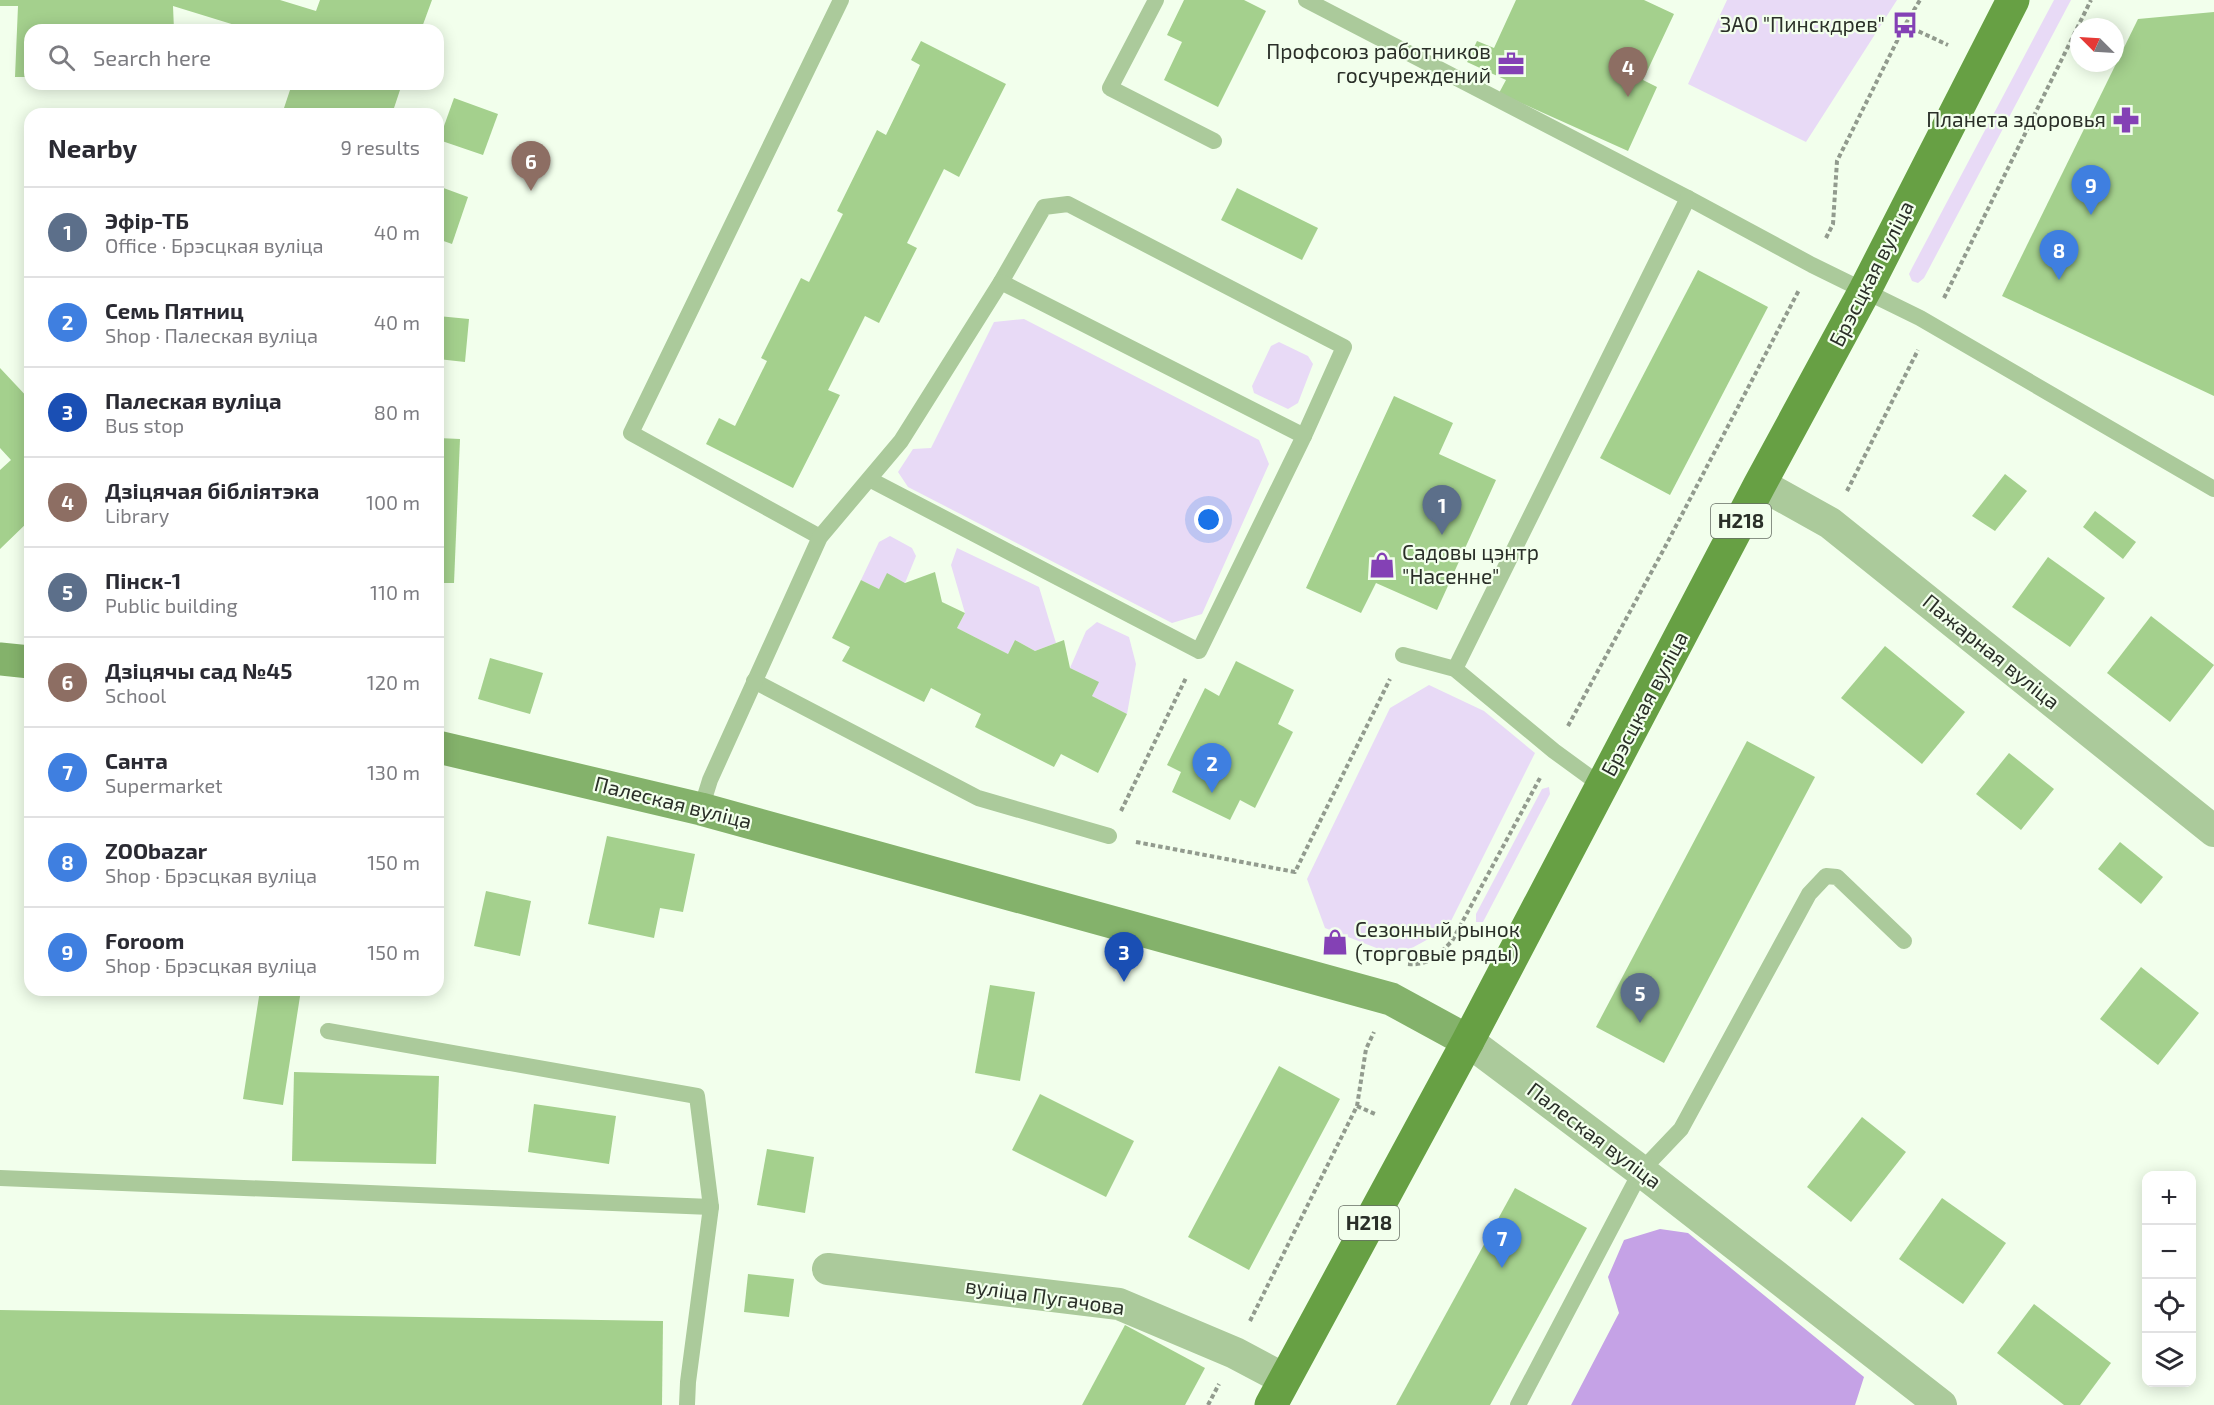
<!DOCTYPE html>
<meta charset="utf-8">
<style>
body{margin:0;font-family:"Exo 2",sans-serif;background:#f2f2f3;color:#2b2b33}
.controls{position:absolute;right:18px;bottom:18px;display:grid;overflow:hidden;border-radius:12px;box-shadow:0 3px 15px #0003}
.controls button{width:54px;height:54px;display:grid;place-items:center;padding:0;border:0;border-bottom:2px solid #e1e1e2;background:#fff;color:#2b2b33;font:30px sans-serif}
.compass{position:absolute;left:2070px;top:18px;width:54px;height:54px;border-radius:50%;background:#fff;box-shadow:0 3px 15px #0003;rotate:294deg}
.you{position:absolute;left:1209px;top:520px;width:21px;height:21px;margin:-15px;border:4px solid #fff;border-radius:50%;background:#1a73e8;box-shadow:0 0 0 9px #1a73e833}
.badge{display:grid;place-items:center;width:39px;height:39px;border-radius:50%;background:#0f766e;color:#fff;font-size:20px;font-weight:700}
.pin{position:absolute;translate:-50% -50px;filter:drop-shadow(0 2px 3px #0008)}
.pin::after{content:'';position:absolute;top:32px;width:21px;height:18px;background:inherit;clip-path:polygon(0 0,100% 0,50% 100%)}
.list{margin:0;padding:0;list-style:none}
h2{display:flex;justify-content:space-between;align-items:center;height:78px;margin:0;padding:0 24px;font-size:26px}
h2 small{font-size:20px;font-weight:400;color:#7c7c81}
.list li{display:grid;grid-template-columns:39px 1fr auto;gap:18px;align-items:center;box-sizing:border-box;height:90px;padding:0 24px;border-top:2px solid #e1e1e2}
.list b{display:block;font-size:22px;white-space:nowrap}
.list p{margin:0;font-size:20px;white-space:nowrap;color:#7c7c81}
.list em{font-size:20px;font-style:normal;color:#7c7c81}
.icon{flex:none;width:33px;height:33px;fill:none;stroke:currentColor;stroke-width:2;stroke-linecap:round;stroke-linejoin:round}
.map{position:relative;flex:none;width:2214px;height:1405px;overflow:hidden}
.search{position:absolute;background:#fff;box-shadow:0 3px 15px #0003;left:24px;top:24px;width:420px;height:66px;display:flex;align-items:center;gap:15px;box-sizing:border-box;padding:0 21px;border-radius:18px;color:#7c7c81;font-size:22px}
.panel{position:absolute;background:#fff;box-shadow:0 3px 15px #0003;left:24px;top:108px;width:420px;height:888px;border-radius:18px}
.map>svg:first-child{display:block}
</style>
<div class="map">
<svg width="2214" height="1405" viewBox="0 0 2214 1405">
<rect width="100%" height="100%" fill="#f2ffec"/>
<g fill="#e8daf6">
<path d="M 1727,0 L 1897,0 L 1806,142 L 1688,84 Z"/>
<path d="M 2054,0 L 2071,0 L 1924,278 L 1918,283 L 1912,281 L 1909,274 L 1912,268 Z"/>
<path d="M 1024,319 L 1259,440 L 1269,464 L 1202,614 L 1172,623 L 908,487 L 898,472 L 913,449 L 931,448 L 994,322 Z"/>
<path d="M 1279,342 L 1308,356 L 1313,364 L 1298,403 L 1288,409 L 1254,393 L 1252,386 L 1271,346 Z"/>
<path d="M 890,536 L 912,548 L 916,556 L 905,583 L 887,574 L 879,589 L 861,580 L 879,542 Z"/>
<path d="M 957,548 L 1039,587 L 1056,643 L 1035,651 L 1015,640 L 1008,654 L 957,628 L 965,613 L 951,565 Z"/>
<path d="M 1097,622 L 1129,637 L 1136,664 L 1127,714 L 1092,696 L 1098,682 L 1070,668 L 1086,631 Z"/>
<path d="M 1429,685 L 1484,711 L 1535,753 L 1447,929 L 1397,956 L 1325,928 L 1307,879 L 1390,708 Z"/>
<path d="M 1549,787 L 1550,794 L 1483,922 L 1476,922 L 1476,914 L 1542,789 Z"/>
</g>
<path fill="#c5a2e6" d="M 1660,1229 L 1688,1233 L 1864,1377 L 1855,1405 L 1571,1405 L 1619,1313 L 1608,1277 L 1624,1240 Z"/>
<g fill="#a4d08d">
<path d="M 0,0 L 280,0 L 316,11 L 320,0 L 432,0 L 421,30 L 251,30 L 173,6 L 174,30 L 30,30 L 30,77 L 15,77 L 18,6 L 0,6 Z"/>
<path d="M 1184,0 L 1244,0 L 1266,11 L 1218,107 L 1164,80 L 1182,42 L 1167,35 Z"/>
<path d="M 1516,0 L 1644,0 L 1674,14 L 1643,80 L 1657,87 L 1628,151 L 1499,93 L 1506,80 L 1467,62 L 1477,41 L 1494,48 Z"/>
<path d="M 2214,12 L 2214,396 L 2002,296 L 2138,19 Z"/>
<path d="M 921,41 L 1006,84 L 959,177 L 944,169 L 907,243 L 917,248 L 879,323 L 865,316 L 828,390 L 840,395 L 793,488 L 706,444 L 719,418 L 735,426 L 767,361 L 761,358 L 801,278 L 809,282 L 843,214 L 837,211 L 877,130 L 886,135 L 920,65 L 911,60 Z"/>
<path d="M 292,84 L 402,84 L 392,114 L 282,114 Z"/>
<path d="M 454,98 L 498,114 L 483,155 L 439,140 Z"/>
<path d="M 438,186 L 468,197 L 452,244 L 438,239 Z"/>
<path d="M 1237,188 L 1318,228 L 1302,260 L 1221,220 Z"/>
<path d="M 1698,270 L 1768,307 L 1670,495 L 1600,458 Z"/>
<path d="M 438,316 L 469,319 L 465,362 L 438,359 Z"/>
<path d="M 0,368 L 30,400 L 30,520 L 0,549 L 0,470 L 11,460 L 0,448 Z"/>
<path d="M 1394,396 L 1453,423 L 1439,454 L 1496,480 L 1437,610 L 1376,583 L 1361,613 L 1306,588 Z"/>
<path d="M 438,438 L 460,439 L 454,583 L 438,583 Z"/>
<path d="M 2005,474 L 2027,491 L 1995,531 L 1972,516 Z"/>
<path d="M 2095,511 L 2136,542 L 2123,559 L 2083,527 Z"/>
<path d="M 2048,557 L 2105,598 L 2070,647 L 2012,607 Z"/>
<path d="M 935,572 L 942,602 L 965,613 L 957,628 L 1008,654 L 1015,640 L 1035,651 L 1064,640 L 1070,668 L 1099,682 L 1092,696 L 1127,714 L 1098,773 L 1061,754 L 1054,767 L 975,727 L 981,714 L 931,688 L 924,702 L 842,661 L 850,647 L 832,638 L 861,580 L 879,589 L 887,573 L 905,583 Z"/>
<path d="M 2151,616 L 2214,665 L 2170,722 L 2107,673 Z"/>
<path d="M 1885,646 L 1965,712 L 1922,764 L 1841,698 Z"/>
<path d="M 490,658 L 543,673 L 530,714 L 478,699 Z"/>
<path d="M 1236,661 L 1294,690 L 1278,724 L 1293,732 L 1255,808 L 1240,800 L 1230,820 L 1172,792 L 1181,772 L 1167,765 L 1205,688 L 1219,696 Z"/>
<path d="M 1747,741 L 1815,777 L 1664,1063 L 1596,1027 Z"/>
<path d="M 2009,753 L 2054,789 L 2021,830 L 1976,794 Z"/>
<path d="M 607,836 L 695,854 L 683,912 L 660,908 L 654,938 L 588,924 Z"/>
<path d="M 2120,842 L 2163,877 L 2141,904 L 2098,869 Z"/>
<path d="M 486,891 L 531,901 L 520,956 L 474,946 Z"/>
<path d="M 2141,967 L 2199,1013 L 2158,1065 L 2100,1019 Z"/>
<path d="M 990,985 L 1035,992 L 1020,1081 L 975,1073 Z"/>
<path d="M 260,990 L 301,990 L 283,1105 L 243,1099 Z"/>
<path d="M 1279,1066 L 1340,1099 L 1249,1270 L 1188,1237 Z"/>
<path d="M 294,1072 L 439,1076 L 436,1164 L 292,1161 Z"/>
<path d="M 1040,1094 L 1134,1141 L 1106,1197 L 1012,1150 Z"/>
<path d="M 534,1104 L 616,1116 L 609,1164 L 528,1152 Z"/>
<path d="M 1862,1117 L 1906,1152 L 1851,1222 L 1807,1187 Z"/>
<path d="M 767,1149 L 814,1157 L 805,1213 L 757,1205 Z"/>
<path d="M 1515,1188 L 1587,1228 L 1490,1405 L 1396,1405 Z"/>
<path d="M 1942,1198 L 2006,1243 L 1963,1304 L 1899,1259 Z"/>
<path d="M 748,1274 L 794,1279 L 789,1317 L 744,1312 Z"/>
<path d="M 2034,1304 L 2111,1363 L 2080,1405 L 2064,1405 L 1997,1353 Z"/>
<path d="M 0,1310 L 663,1321 L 662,1405 L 0,1405 Z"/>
<path d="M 1125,1325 L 1205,1368 L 1185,1405 L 1082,1405 Z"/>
</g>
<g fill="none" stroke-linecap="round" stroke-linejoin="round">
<g stroke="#929b8e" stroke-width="4" stroke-dasharray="4.5 3" stroke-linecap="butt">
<path d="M 1905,25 L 1948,45"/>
<path d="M 1826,238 L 1833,224 L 1837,161 L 1905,25 L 1920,0"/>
<path d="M 1944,298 L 2091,0"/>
<path d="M 1847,491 L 1918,350"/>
<path d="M 1568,726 L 1665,547 L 1799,290"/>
<path d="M 1121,811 L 1186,678"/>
<path d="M 1136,842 L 1295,872 L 1390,679"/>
<path d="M 1408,964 C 1429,966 1438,955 1452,941 L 1540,778"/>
<path d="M 1357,1106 L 1375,1114"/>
<path d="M 1250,1321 L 1357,1106 L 1366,1049 L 1374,1032"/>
<path d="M 1208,1405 L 1219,1384"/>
</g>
<g stroke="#abca9b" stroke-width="16">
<path d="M 1156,0 L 1110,88 L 1214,141"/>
<path d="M 1306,0 L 1688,198 L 1812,265 L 1920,318 L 2214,489"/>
<path d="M 1001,282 L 1044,207 L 1068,204 L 1344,347 L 1304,436"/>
<path d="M 820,537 L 631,433 L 841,0"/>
<path d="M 1403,655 L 1455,669 L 1554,751 L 1602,786"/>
<path d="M 1455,669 L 1688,198"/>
<path d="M 754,681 L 978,798 L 1109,836"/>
<path d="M 701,809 L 710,780 L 820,537 L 901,441 L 1001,282 L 1304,436 L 1199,651 L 869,479"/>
<path d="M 0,1178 L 711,1207 L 697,1096 L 328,1031"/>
<path d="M 687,1405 L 688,1382 L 711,1207"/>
<path d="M 1518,1405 L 1641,1171 L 1681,1129 L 1809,894 L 1826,876 L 1837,877 L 1904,941"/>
</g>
<g stroke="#abca9b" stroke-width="32">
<path d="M 1760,484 L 1830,523 L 2214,831"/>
<path d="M 1468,1041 L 1641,1171 L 1941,1405"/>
<path d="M 828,1269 L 1119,1304 L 1235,1353 L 1284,1379"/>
</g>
<g stroke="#84b26b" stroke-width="33">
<path d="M 0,659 L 30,662"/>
<path d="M 438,747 L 701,809 L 1391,999 L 1468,1041"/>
</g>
<path stroke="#67a044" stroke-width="33" d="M 1271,1405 L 1468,1041 L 1760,484 L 1865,290 L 2013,0"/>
</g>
<defs>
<g id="bus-bare" transform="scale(2.07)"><path d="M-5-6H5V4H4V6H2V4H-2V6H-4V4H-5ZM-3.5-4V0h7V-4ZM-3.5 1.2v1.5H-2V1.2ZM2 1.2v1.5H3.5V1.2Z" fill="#8441b5" stroke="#f2ffec" stroke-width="2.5" paint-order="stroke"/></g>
<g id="office-bare" transform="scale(2.07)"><path d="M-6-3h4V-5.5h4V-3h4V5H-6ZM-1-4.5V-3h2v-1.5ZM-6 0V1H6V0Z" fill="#8441b5" stroke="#f2ffec" stroke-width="2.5" paint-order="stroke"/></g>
<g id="pharmacy-bare" transform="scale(2.07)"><path d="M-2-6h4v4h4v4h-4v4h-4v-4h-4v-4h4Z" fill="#8441b5" stroke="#f2ffec" stroke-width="2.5" paint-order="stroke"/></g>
<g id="shop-bare" transform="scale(2.07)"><path d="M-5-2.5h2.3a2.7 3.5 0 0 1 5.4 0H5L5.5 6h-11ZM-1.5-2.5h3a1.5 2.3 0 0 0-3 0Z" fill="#8441b5" stroke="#f2ffec" stroke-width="2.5" paint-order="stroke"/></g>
</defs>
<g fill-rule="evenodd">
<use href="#bus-bare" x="1905" y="25"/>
<use href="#office-bare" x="1511" y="64"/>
<use href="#pharmacy-bare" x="2126" y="120"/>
<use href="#shop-bare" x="1382" y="565"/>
<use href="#shop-bare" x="1335" y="942"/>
</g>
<g text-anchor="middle" stroke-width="4.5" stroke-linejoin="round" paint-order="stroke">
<g fill="#f2ffec" stroke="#666d63" stroke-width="1.5">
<rect x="1711" y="504" width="60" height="34" rx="4.5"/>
<rect x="1339" y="1206" width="60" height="34" rx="4.5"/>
</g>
<g font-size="20" font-weight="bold" fill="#2a2f28">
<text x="1741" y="528">Н218</text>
<text x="1369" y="1230">Н218</text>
</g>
<g font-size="21" fill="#2a2f28" stroke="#f2ffec" text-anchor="end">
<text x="1885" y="32">ЗАО "Пинскдрев"</text>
<text x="1491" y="59">Профсоюз работников<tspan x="1491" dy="24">госучреждений</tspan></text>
<text x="2106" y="127">Планета здоровья</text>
<text x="1402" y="560" text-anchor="start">Садовы цэнтр<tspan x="1402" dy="24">"Насенне"</tspan></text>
<text x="1355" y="937" text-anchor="start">Сезонный рынок<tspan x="1355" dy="24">(торговые ряды)</tspan></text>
</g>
<g font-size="21" fill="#2a2f28" stroke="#f2ffec">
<text transform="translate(1872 274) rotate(-63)" y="7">Брэсцкая вуліца</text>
<text transform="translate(1991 652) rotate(39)" y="7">Пажарная вуліца</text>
<text transform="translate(1645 704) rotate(-62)" y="7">Брэсцкая вуліца</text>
<text transform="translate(673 803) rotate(14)" y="7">Палеская вуліца</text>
<text transform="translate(1594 1136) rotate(37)" y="7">Палеская вуліца</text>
<text transform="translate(1045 1297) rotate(8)" y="7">вуліца Пугачова</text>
</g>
</g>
</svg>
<div class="controls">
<button>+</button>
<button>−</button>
<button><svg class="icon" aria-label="locate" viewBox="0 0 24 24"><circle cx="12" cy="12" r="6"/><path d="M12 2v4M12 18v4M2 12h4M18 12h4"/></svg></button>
<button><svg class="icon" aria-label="layers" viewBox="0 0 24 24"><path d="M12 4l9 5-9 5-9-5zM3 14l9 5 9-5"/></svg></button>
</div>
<svg class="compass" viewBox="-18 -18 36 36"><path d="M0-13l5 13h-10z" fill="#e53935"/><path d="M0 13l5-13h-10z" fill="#7c7c81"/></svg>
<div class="you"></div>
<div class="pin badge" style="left:1442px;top:535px;background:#5c6f8a">1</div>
<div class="pin badge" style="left:1212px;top:793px;background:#3f7fe0">2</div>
<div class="pin badge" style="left:1124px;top:982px;background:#1a4fb4">3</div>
<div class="pin badge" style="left:1628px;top:97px;background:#8d6e63">4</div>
<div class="pin badge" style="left:1640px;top:1023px;background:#5c6f8a">5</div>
<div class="pin badge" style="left:531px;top:191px;background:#8d6e63">6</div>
<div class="pin badge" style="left:1502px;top:1268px;background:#3f7fe0">7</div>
<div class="pin badge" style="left:2059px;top:280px;background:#3f7fe0">8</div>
<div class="pin badge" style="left:2091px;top:215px;background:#3f7fe0">9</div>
<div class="search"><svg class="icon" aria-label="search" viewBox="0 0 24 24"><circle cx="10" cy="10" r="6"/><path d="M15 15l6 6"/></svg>Search here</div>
<section class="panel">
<h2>Nearby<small>9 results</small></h2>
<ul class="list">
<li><span class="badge" style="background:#5c6f8a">1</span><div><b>Эфір-ТБ</b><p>Office · Брэсцкая вуліца</p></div><em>40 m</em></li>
<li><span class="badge" style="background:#3f7fe0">2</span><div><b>Семь Пятниц</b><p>Shop · Палеская вуліца</p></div><em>40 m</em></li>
<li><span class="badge" style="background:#1a4fb4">3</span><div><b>Палеская вуліца</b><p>Bus stop</p></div><em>80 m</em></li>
<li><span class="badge" style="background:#8d6e63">4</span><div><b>Дзіцячая бібліятэка</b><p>Library</p></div><em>100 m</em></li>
<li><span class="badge" style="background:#5c6f8a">5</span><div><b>Пінск-1</b><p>Public building</p></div><em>110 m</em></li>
<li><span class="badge" style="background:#8d6e63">6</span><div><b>Дзіцячы сад №45</b><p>School</p></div><em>120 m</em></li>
<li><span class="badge" style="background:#3f7fe0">7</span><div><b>Санта</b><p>Supermarket</p></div><em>130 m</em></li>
<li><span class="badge" style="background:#3f7fe0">8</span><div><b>ZOObazar</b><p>Shop · Брэсцкая вуліца</p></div><em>150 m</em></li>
<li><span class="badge" style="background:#3f7fe0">9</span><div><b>Foroom</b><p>Shop · Брэсцкая вуліца</p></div><em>150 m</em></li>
</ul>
</section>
</div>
